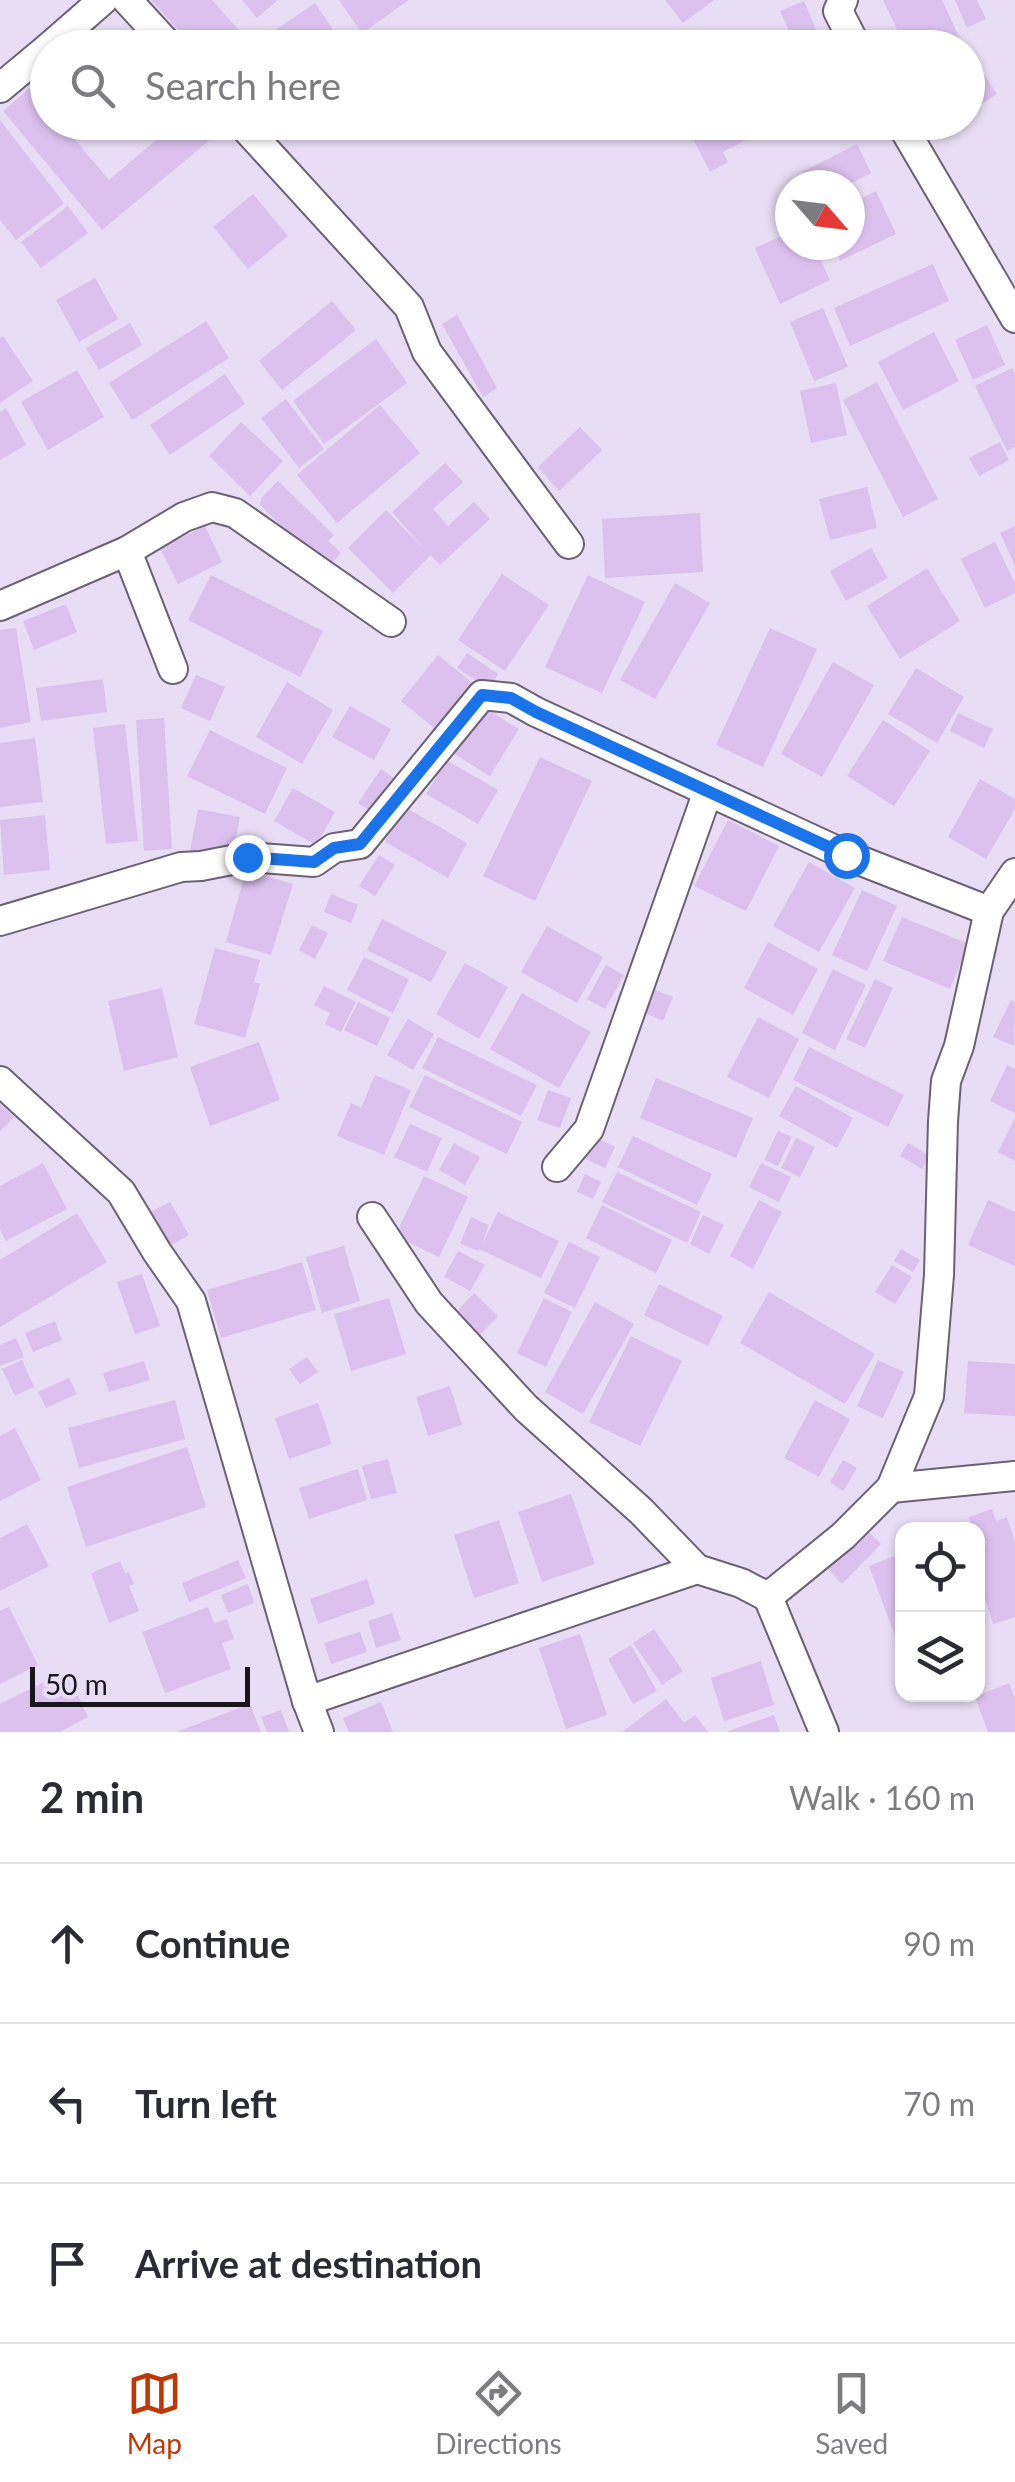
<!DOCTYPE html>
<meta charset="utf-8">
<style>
body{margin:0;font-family:Lato,sans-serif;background:#f2f2f3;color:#2b2b33}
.controls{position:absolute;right:30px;bottom:30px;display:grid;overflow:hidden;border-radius:20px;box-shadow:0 2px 8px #0004}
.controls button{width:90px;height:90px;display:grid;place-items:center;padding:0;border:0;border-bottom:2px solid #e1e1e2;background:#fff;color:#2b2b33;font:50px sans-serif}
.compass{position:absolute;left:775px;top:170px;width:90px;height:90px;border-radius:50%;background:#fff;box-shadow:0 2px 8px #0004;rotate:118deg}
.scale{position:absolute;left:30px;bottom:25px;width:220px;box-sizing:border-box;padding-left:10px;border:5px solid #19151d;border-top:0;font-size:28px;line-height:35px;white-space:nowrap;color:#19151d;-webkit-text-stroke:8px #e8ddf4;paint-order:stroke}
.stop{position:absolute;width:30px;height:30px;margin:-22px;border:8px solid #1a73e8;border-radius:50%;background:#fff}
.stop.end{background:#1a73e8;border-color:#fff;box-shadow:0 2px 10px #0008}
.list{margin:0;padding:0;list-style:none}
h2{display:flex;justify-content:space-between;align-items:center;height:130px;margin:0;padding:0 40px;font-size:42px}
h2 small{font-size:32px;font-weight:400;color:#7c7c81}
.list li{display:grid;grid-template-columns:65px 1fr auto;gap:30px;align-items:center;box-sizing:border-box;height:160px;padding:0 40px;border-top:2px solid #e1e1e2}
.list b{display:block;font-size:38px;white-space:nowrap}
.list em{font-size:32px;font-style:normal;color:#7c7c81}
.icon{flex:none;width:55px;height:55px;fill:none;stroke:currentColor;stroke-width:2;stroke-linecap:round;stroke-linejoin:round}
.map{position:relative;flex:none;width:1015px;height:1732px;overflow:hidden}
.search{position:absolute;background:#fff;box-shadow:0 2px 8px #0004;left:30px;right:30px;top:30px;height:110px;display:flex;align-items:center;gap:25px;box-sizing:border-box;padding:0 35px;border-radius:55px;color:#7c7c81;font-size:38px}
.sheet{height:610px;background:#fff}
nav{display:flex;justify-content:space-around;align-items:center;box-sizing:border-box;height:140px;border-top:2px solid #e1e1e2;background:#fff;font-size:28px;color:#7c7c81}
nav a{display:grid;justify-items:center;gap:5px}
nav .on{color:#c03807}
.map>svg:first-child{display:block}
</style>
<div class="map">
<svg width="1015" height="1732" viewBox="0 0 1015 1732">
<rect width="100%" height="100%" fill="#e8ddf4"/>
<g fill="#dcc1ef">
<path d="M 151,0 L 212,0 L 255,48 L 195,48 Z"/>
<path d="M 242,0 L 278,0 L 257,18 Z"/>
<path d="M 339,0 L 409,0 L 362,33 Z"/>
<path d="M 665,0 L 714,0 L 683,23 Z"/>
<path d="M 883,0 L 942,0 L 962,43 L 954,48 L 906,48 Z"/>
<path d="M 955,0 L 977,0 L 986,19 L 967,28 Z"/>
<path d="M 804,1 L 817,32 L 794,42 L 780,11 Z"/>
<path d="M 315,3 L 336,34 L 317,48 L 281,48 L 271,33 Z"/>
<path d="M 972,56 L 997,94 L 968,113 L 968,59 Z"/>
<path d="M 31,87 L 48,107 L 48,122 L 60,122 L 109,180 L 161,136 L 149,122 L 197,122 L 211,139 L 102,230 L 3,111 Z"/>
<path d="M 0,120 L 64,203 L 16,240 L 0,220 Z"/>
<path d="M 715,122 L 759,122 L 763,131 L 723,152 L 728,162 L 710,172 L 691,135 Z"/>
<path d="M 857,144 L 871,173 L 848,185 L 809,185 L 802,172 Z"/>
<path d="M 876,191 L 896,234 L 840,261 L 833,245 L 850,245 L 850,204 Z"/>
<path d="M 253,194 L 288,236 L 248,269 L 213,227 Z"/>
<path d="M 68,206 L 88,233 L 41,268 L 21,242 Z"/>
<path d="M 790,232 L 790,245 L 813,245 L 830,280 L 780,304 L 755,248 Z"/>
<path d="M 933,264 L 949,301 L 850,346 L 834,308 Z"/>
<path d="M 95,278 L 118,319 L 79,342 L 56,300 Z"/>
<path d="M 332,301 L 356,330 L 282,390 L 259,361 Z"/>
<path d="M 823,308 L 848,367 L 814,381 L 790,322 Z"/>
<path d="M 457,315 L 497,388 L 483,397 L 442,324 Z"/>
<path d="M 206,321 L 229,358 L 132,420 L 109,383 Z"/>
<path d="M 130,323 L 142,345 L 99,370 L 86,348 Z"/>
<path d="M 987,325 L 1005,365 L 973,380 L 955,340 Z"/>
<path d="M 934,332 L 959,381 L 903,410 L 878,362 Z"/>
<path d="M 3,336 L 33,381 L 0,403 L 0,338 Z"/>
<path d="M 376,339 L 407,383 L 324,444 L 293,401 Z"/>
<path d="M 1012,368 L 1015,373 L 1015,447 L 1007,451 L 975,386 Z"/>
<path d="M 77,370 L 104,417 L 48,450 L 21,402 Z"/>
<path d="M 225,374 L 245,404 L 170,455 L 150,425 Z"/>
<path d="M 877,382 L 938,499 L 903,517 L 843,400 Z"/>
<path d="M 836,383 L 847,435 L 811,443 L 800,391 Z"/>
<path d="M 286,399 L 324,449 L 299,468 L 261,418 Z"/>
<path d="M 380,405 L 420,453 L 337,523 L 297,475 Z"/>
<path d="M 6,408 L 26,445 L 0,460 L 0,412 Z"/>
<path d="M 241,422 L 283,461 L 250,496 L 209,456 Z"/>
<path d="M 580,427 L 602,450 L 559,491 L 538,467 Z"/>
<path d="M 1000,442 L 1009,460 L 979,476 L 969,458 Z"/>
<path d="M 445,463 L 463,482 L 433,509 L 448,526 L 474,502 L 490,519 L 440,565 L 431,555 L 393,593 L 348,548 L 386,510 L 424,549 L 392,512 Z"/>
<path d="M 278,481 L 334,535 L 328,541 L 341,553 L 325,569 L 259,504 L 262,500 L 260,499 Z"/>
<path d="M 867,487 L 877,528 L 830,540 L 819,499 Z"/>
<path d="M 700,513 L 703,572 L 605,578 L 602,519 Z"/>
<path d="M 205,526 L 222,562 L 178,584 L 160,548 Z"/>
<path d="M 1015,526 L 1015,566 L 1000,533 Z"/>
<path d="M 995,542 L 1015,583 L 1015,593 L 985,608 L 961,559 Z"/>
<path d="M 871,548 L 888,578 L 846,601 L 830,571 Z"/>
<path d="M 927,568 L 960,621 L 900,659 L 867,606 Z"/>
<path d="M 502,574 L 549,605 L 505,671 L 458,640 Z"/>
<path d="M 211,575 L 323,631 L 300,677 L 188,620 Z"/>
<path d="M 588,575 L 645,602 L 602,693 L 545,667 Z"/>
<path d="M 675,583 L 710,603 L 655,699 L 620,680 Z"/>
<path d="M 66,604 L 77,632 L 34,650 L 23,621 Z"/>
<path d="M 16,628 L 31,722 L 0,728 L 0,630 Z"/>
<path d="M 770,628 L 817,649 L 763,767 L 716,745 Z"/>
<path d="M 467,653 L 498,674 L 489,689 L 457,668 Z"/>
<path d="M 438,655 L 476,686 L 439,732 L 401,701 Z"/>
<path d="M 833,662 L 874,685 L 822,777 L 781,754 Z"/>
<path d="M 916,668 L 964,697 L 937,743 L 888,714 Z"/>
<path d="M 196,675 L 225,687 L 210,721 L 181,708 Z"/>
<path d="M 103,679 L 107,712 L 41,721 L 36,688 Z"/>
<path d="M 287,682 L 333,710 L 302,764 L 256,737 Z"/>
<path d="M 350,706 L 391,729 L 374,760 L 332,737 Z"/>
<path d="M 482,706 L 519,729 L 490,776 L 453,753 Z"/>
<path d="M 958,713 L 993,729 L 984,748 L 950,731 Z"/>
<path d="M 164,718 L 172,849 L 144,851 L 136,720 Z"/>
<path d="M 883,720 L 930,751 L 894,806 L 847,776 Z"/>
<path d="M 125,724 L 138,841 L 106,844 L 93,728 Z"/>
<path d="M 210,730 L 287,768 L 265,814 L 187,776 Z"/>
<path d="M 35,738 L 43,802 L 0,807 L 0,743 Z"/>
<path d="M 540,757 L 592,781 L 535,901 L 483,876 Z"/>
<path d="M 446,760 L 498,790 L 478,824 L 426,794 Z"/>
<path d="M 381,769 L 399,782 L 377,815 L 358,803 Z"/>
<path d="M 980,779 L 1015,799 L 1015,809 L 986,859 L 948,837 Z"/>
<path d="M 293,788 L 335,812 L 316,845 L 274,821 Z"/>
<path d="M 405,807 L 467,843 L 448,878 L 385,842 Z"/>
<path d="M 198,809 L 240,817 L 232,859 L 190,851 Z"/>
<path d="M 45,815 L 50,870 L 4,875 L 0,820 Z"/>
<path d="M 728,820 L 779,846 L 746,911 L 694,886 Z"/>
<path d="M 379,855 L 395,865 L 375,896 L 359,886 Z"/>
<path d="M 809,862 L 855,888 L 819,952 L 773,926 Z"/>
<path d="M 246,870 L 293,884 L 271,955 L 226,942 Z"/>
<path d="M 862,890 L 897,906 L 867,971 L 832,955 Z"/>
<path d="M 331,894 L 358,905 L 351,923 L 324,912 Z"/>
<path d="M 902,917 L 969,944 L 950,989 L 883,961 Z"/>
<path d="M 382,919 L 447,952 L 431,982 L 367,950 Z"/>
<path d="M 312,925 L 328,933 L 315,959 L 299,950 Z"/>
<path d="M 547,926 L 603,957 L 577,1003 L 521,972 Z"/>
<path d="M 768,942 L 818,969 L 793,1015 L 744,988 Z"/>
<path d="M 215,948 L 260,960 L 254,982 L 260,984 L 245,1038 L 194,1024 Z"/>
<path d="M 364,957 L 409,979 L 393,1013 L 347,990 Z"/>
<path d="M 465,963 L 508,987 L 479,1039 L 436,1014 Z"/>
<path d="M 606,965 L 624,975 L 605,1009 L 587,999 Z"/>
<path d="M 833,969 L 866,985 L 835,1050 L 802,1033 Z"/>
<path d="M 875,979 L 893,988 L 865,1048 L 846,1039 Z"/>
<path d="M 643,985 L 673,997 L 663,1021 L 634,1008 Z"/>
<path d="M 324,986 L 356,1002 L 341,1032 L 325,1024 L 330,1013 L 314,1005 Z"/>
<path d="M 162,988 L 178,1057 L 124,1071 L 108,1001 Z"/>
<path d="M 522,993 L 591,1032 L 559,1088 L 490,1049 Z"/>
<path d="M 1011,1000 L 1015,1002 L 1014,1046 L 993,1037 Z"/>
<path d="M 358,1002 L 390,1018 L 377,1046 L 344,1030 Z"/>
<path d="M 758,1017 L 799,1039 L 769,1098 L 727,1077 Z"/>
<path d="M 408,1019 L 434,1034 L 413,1070 L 387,1055 Z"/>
<path d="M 438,1037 L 537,1085 L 521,1116 L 422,1068 Z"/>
<path d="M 259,1042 L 280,1100 L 210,1126 L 190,1067 Z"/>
<path d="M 809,1047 L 904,1095 L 888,1127 L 793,1080 Z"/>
<path d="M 1007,1065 L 1015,1069 L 1015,1113 L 990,1101 Z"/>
<path d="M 375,1075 L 411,1090 L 384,1155 L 337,1136 L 351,1103 L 361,1108 Z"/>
<path d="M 425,1075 L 522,1122 L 507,1154 L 409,1107 Z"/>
<path d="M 656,1078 L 753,1118 L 736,1158 L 640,1118 Z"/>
<path d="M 796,1086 L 853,1118 L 837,1148 L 779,1116 Z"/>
<path d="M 548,1090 L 571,1098 L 560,1128 L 537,1120 Z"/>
<path d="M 0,1104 L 14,1117 L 0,1131 Z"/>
<path d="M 1015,1118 L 1015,1161 L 998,1152 Z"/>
<path d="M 410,1124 L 442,1138 L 427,1172 L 394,1157 Z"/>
<path d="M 778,1131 L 792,1137 L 778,1166 L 764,1160 Z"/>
<path d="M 633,1136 L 712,1174 L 697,1205 L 618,1167 Z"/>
<path d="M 596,1137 L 615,1147 L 605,1168 L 586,1159 Z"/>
<path d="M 796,1138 L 815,1147 L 800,1177 L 781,1168 Z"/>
<path d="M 454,1143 L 480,1157 L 465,1185 L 439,1170 Z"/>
<path d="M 908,1143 L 930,1156 L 922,1169 L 900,1156 Z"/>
<path d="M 43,1163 L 67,1209 L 6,1241 L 0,1230 L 0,1186 Z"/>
<path d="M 761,1163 L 791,1177 L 779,1202 L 749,1187 Z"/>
<path d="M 617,1172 L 701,1212 L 687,1243 L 602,1202 Z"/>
<path d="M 585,1174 L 601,1182 L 593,1199 L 577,1192 Z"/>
<path d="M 424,1176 L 468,1197 L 439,1257 L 395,1236 Z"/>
<path d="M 759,1200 L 782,1212 L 753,1269 L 730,1256 Z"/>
<path d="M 988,1200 L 1015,1212 L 1015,1266 L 968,1245 Z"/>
<path d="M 170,1202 L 189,1235 L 168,1247 L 149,1213 Z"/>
<path d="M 602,1205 L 672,1240 L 656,1273 L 586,1238 Z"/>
<path d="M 498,1212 L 559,1241 L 541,1278 L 479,1249 L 478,1251 L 460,1243 L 471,1217 L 489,1225 L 482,1244 Z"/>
<path d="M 77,1213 L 107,1262 L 0,1327 L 0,1260 Z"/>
<path d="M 703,1215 L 724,1225 L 709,1254 L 690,1244 Z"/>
<path d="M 569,1242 L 600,1257 L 575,1308 L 544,1293 Z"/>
<path d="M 344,1246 L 360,1301 L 322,1313 L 306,1257 Z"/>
<path d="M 901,1249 L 920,1260 L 913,1272 L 894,1261 Z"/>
<path d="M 458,1251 L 485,1265 L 470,1291 L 444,1277 Z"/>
<path d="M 302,1262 L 316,1310 L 221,1338 L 207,1290 Z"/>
<path d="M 892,1265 L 912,1277 L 895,1304 L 875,1292 Z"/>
<path d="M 142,1274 L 160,1326 L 135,1334 L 117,1282 Z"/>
<path d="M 659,1284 L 723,1316 L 708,1346 L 644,1315 Z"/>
<path d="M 769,1292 L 875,1354 L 845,1404 L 740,1343 Z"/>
<path d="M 474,1293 L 498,1316 L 480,1335 L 456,1312 Z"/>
<path d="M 389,1298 L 406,1354 L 351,1371 L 334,1314 Z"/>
<path d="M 544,1298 L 572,1312 L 546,1367 L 517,1353 Z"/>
<path d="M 595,1302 L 634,1324 L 583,1414 L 545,1392 Z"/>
<path d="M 55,1321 L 62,1340 L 33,1352 L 25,1333 Z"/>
<path d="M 631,1336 L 682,1361 L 640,1446 L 589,1422 Z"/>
<path d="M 16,1338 L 24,1357 L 0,1366 L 0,1345 Z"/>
<path d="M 307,1357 L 318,1372 L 300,1384 L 289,1369 Z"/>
<path d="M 22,1360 L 34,1387 L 15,1396 L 2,1369 Z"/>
<path d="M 878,1360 L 904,1372 L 883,1418 L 857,1406 Z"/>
<path d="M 144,1361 L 150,1380 L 109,1392 L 103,1373 Z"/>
<path d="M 968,1361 L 1015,1364 L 1015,1416 L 964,1413 Z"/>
<path d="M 69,1378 L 77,1394 L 46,1408 L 38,1392 Z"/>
<path d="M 450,1386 L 462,1425 L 428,1436 L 416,1397 Z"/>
<path d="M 175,1400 L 185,1439 L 79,1468 L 68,1428 Z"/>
<path d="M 815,1400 L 850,1419 L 819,1477 L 784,1458 Z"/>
<path d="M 318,1403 L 332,1444 L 289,1459 L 275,1418 Z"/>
<path d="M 15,1428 L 41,1480 L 0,1501 L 0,1436 Z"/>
<path d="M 187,1447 L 206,1507 L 86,1547 L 67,1487 Z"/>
<path d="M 388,1459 L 397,1493 L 371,1499 L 362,1466 Z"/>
<path d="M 843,1460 L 857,1468 L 843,1491 L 830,1482 Z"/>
<path d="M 358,1469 L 367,1500 L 309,1519 L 299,1488 Z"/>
<path d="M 571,1494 L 595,1564 L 542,1582 L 518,1512 Z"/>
<path d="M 992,1509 L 996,1521 L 1007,1517 L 1015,1542 L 1015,1617 L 993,1624 L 978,1576 L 978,1530 L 973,1530 L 969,1517 Z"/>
<path d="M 499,1520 L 519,1583 L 474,1598 L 454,1535 Z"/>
<path d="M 27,1524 L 49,1566 L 0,1591 L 0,1538 Z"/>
<path d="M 867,1530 L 881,1544 L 842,1584 L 828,1569 Z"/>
<path d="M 902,1553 L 902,1655 L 869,1566 Z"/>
<path d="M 238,1560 L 246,1578 L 189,1602 L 182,1583 Z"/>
<path d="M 120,1561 L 125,1573 L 129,1572 L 134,1584 L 129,1586 L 139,1611 L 109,1623 L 91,1573 Z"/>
<path d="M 367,1579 L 375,1604 L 318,1624 L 310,1599 Z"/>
<path d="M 248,1584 L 254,1603 L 228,1613 L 221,1595 Z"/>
<path d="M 9,1607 L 38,1665 L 0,1684 L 0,1611 Z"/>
<path d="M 208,1607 L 214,1623 L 227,1619 L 234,1639 L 222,1643 L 231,1669 L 165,1693 L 142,1632 Z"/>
<path d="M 392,1613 L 401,1640 L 376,1648 L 368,1621 Z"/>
<path d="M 654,1629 L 683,1671 L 662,1685 L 633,1643 Z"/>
<path d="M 360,1632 L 367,1652 L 331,1664 L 324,1643 Z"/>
<path d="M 580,1634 L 607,1715 L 566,1729 L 539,1648 Z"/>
<path d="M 631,1645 L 657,1691 L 633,1704 L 608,1659 Z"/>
<path d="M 761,1661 L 774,1705 L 724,1721 L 711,1678 Z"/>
<path d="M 66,1671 L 88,1717 L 60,1732 L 0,1732 L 0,1704 Z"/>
<path d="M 1009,1683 L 1015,1698 L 1015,1732 L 988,1732 L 975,1697 Z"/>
<path d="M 666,1699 L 684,1723 L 695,1715 L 708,1732 L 622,1732 Z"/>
<path d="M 381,1702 L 393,1732 L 349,1732 L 343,1718 Z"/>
<path d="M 250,1704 L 261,1732 L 176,1732 Z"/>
<path d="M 281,1710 L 289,1732 L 267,1732 L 261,1717 Z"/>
<path d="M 774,1715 L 780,1732 L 728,1732 L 728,1731 Z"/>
</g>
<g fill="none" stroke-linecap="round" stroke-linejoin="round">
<g stroke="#6a6175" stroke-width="32">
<g id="street">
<path d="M 127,0 L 171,48"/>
<path d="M 843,0 L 838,11 L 857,48"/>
<path d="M 48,48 L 103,0"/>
<path d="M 0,88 L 48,48"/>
<path d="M 240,122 L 409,307 L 427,352 L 569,544"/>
<path d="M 900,122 L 1015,318"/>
<path d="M 127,551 L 173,669"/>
<path d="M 0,606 L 127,551 L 184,517 L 212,507 L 235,513 L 391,622"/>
<path d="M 0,921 L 181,867 L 201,866 L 247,857 L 314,862 L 334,848 L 360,844 L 482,695 L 511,698 L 536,712 L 846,855 L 989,911"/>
<path d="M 0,1081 L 121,1192 L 157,1252 L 191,1301 L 307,1701 L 319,1732"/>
<path d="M 557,1167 L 589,1129 L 708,791"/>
<path d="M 372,1217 L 429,1303 L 526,1408 L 641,1511 L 697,1569 L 741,1583 L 768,1597 L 843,1536 L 891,1488 L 929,1396 L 939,1275 L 943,1121 L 946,1081 L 959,1046 L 989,911 L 1015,873"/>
<path d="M 891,1488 L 1015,1476"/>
<path d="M 768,1597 L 824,1732"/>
<path d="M 307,1701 L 697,1569"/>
</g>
</g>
<use href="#street" stroke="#fff" stroke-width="28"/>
</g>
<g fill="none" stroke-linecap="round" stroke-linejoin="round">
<path stroke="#1a73e8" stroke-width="12" d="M 247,857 L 314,862 L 334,848 L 360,844 L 482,695 L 511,698 L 536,712 L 846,855"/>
</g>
</svg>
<div class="controls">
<button><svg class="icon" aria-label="locate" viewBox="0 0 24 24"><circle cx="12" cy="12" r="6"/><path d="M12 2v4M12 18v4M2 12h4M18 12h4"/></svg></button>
<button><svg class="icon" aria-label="layers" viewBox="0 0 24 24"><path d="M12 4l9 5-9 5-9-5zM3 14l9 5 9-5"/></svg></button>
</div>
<svg class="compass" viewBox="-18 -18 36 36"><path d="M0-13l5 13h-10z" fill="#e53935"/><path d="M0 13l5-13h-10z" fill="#7c7c81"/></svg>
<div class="scale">50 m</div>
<div class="stop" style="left:846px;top:855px"></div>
<div class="stop end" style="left:247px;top:857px"></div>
<div class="search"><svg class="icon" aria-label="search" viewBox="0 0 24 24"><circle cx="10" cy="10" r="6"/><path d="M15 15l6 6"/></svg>Search here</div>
</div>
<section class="sheet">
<h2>2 min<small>Walk · 160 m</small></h2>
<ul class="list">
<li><svg class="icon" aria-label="ahead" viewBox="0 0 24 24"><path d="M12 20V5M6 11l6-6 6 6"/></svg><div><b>Continue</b></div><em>90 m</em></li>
<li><svg class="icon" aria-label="left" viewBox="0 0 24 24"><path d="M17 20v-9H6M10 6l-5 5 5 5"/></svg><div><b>Turn left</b></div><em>70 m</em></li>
<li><svg class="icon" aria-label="arrive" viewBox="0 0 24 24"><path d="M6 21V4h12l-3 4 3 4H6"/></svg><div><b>Arrive at destination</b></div></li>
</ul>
</section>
<nav>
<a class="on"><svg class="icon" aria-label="map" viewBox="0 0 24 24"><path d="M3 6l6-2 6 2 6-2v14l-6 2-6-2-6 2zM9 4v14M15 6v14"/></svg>Map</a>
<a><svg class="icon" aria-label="directions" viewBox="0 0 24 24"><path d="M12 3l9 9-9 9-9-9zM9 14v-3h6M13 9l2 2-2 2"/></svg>Directions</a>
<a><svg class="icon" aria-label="saved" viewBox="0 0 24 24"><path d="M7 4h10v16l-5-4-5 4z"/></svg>Saved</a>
</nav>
